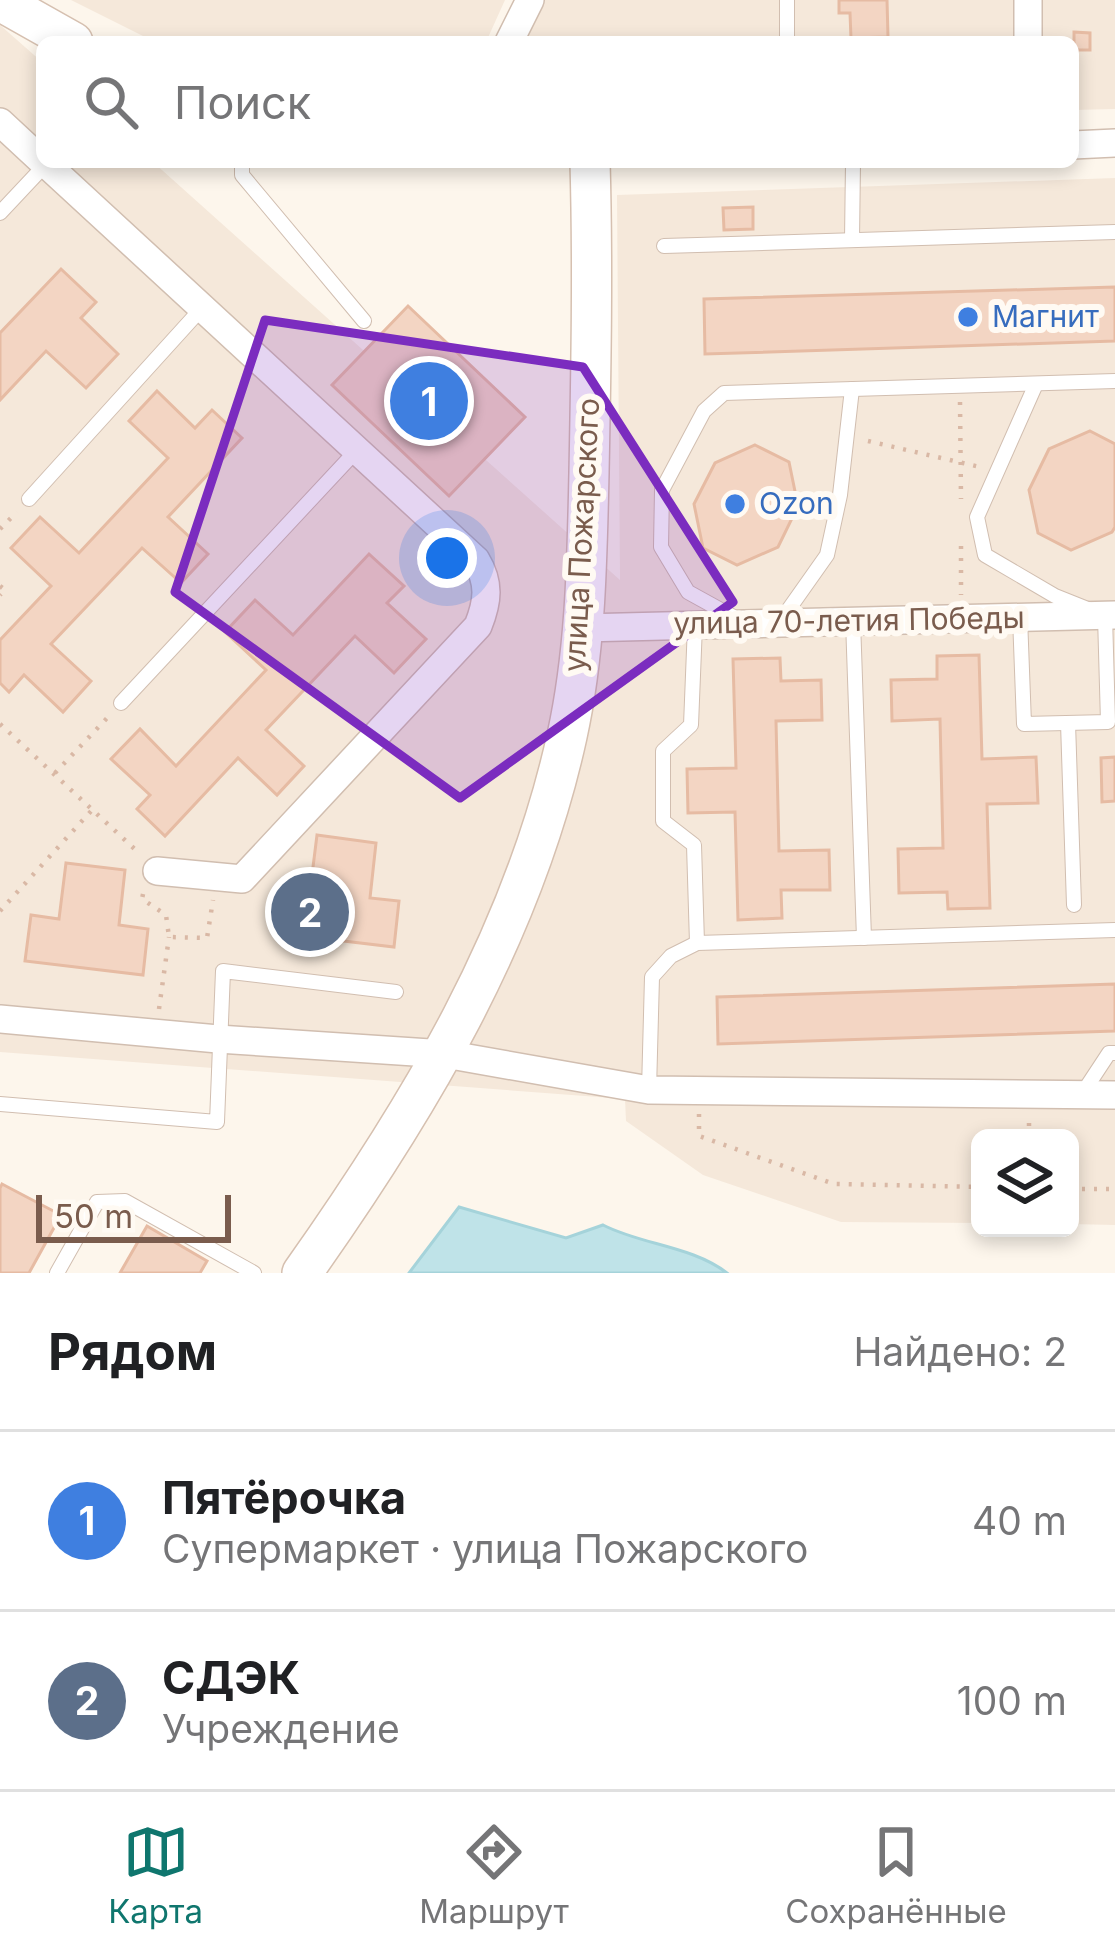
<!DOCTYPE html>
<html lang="ru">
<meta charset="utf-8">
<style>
body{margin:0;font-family:Inter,sans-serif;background:#f6f6f6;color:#202124}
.controls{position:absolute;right:36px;bottom:36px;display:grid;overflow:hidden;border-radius:18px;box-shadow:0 6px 18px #0003}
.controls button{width:108px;height:108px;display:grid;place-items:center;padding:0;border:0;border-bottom:3px solid #e0e0e0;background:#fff;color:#202124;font:60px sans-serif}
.scale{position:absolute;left:36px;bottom:30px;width:195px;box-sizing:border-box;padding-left:12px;border:6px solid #7a5c4d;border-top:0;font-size:33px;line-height:42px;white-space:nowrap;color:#7a5c4d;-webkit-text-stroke:9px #fffaf3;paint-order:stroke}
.you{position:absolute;left:447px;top:558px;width:42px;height:42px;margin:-30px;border:9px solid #fff;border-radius:50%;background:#1a73e8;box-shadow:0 0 0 18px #1a73e833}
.badge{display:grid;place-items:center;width:78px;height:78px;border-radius:50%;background:#0f766e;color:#fff;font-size:39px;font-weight:700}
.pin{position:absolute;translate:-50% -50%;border:6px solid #fff;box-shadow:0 3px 12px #0006}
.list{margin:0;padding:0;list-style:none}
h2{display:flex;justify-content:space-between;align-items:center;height:156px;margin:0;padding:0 48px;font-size:51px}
h2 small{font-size:39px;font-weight:400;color:#757577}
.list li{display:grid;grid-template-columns:78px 1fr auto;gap:36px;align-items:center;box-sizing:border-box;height:180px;padding:0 48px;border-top:3px solid #e0e0e0}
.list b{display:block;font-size:45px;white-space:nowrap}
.list p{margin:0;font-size:39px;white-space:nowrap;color:#757577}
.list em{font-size:39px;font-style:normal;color:#757577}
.icon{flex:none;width:66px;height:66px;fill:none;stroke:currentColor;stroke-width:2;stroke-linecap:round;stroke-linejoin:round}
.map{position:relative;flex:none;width:1115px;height:1273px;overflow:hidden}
.search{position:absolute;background:#fff;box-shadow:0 6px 18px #0003;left:36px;right:36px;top:36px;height:132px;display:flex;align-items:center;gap:30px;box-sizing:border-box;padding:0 42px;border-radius:18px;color:#757577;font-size:45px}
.sheet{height:516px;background:#fff}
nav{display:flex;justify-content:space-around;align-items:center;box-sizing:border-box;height:168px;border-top:3px solid #e0e0e0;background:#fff;font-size:33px;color:#757577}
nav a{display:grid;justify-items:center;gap:6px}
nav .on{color:#0f766e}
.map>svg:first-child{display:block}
</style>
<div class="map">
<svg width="1115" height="1273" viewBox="0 0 1115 1273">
<rect width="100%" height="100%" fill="#fdf6ec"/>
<g fill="#f5e8da">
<path d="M 71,0 L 505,0 L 486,42 L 155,42 Z"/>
<path d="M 545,0 L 1115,0 L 1115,109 L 1073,110 L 1073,42 L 525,42 Z"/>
<path d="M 0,25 L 42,62 L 42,162 L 153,162 L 620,580 L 617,195 L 1115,178 L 1115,1225 L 1070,1224 L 1070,1138 L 980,1138 L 980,1223 L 841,1222 L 703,1175 L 626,1121 L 625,1099 L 0,1052 Z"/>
</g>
<path fill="#bfe3e8" stroke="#a5d3da" stroke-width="3" d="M 459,1207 L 566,1238 L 603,1225 C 642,1245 692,1246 727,1273 L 409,1273 Z"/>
<g fill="#f3d5c3" stroke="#e6bba3" stroke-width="3">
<path d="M 839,0 L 887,0 L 888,37 L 851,38 L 850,13 L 839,13 Z"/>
<path d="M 1074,32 L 1090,33 L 1090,50 L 1074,50 Z"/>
<path d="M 753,207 L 753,229 L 724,230 L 723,208 Z"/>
<path d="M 61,269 L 96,302 L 81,318 L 118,354 L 86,388 L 46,351 L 0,400 L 0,333 Z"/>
<path d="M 1115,287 L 1115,341 L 705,354 L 704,299 Z"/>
<path d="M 408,306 L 525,417 L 449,496 L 332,385 Z"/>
<path d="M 157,391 L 195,428 L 212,410 L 242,438 L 168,517 L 208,554 L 181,583 L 142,548 L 51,644 L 91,681 L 63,712 L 24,675 L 9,692 L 0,683 L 0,640 L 51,586 L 11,548 L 40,517 L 79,553 L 168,458 L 129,421 Z"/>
<path d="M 1090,431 L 1115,444 L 1115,527 L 1112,532 L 1071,550 L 1038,533 L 1029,490 L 1049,449 Z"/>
<path d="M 755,445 L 789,462 L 798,506 L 778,547 L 737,565 L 703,548 L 694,504 L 715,463 Z"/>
<path d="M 369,554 L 404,586 L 387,603 L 426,639 L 394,673 L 355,636 L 266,730 L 304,766 L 277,795 L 238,758 L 165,836 L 137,809 L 150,795 L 111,759 L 140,729 L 176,766 L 266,670 L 225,632 L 255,600 L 293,635 Z"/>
<path d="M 979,655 L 982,759 L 1036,757 L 1038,803 L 987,804 L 990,908 L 948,909 L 947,892 L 899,893 L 898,849 L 943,848 L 940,719 L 892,721 L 891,680 L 937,679 L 937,656 Z"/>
<path d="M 780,658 L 781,681 L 821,680 L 822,720 L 776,721 L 779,851 L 829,850 L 830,890 L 781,890 L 782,918 L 738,920 L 735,812 L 688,813 L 687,769 L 736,768 L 733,659 Z"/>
<path d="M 1115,757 L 1115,801 L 1102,802 L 1101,758 Z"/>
<path d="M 317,835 L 376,843 L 370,898 L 399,901 L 394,947 L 276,933 L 281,888 L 310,891 Z"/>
<path d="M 66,863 L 125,870 L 119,925 L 148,929 L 143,975 L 25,961 L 31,915 L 59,919 Z"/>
<path d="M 1115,984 L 1115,1031 L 718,1044 L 717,997 Z"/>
<path d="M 2,1184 L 61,1215 L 29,1273 L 0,1273 L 0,1188 Z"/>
<path d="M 147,1226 L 207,1261 L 200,1273 L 120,1273 Z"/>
</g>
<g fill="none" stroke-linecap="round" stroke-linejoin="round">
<g stroke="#d1beb0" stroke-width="16">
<g id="lane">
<path d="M 787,0 L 787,42"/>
<path d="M 242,162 L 242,175 L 364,321"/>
<path d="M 0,213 L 46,164"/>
<path d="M 852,240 L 853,162"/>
<path d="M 664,246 L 1115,232"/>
<path d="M 29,499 L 202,308"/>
<path d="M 1020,617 L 1024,724 L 1108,722 L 1105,616 L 1055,596 L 985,555 L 977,517 L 1036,384"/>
<path d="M 737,619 L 688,592 L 661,547 L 662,490 L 704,411 L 724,393 L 1115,381"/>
<path d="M 853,621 L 864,938"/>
<path d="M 779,623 L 827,555 L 840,495 L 852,389"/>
<path d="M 695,625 L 691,725 L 663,751 L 663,821 L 694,845 L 697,943"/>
<path d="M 121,703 L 357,450"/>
<path d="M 1068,723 L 1074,905"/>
<path d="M 649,1090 L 652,977 L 671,956 L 697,943 L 1115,930"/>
<path d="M 1082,1094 L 1109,1053 L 1115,1053"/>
<path d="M 0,1104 L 217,1122 L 223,971 L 396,992"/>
<path d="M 57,1273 L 97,1202 L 125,1201 L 254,1273"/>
</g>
</g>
<g stroke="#d1beb0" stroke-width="30">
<g id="street">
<path d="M 509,42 L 530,0"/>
<path d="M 1028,42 L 1028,0"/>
<path d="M 0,122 L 42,161"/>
<path d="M 1073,145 L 1115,143"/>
<path d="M 44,162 L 476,560 C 490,583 488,601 478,626 L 242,879 L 157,871"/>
<path d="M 582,628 L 1115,615"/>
<path d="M 0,1019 L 218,1039 L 445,1054 L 649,1090 L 1115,1095"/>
</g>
</g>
<g stroke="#d6c0b0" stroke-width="42">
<g id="secondary">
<path d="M 0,1 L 73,42"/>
<path d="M 302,1273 C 418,1109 523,936 567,736 C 586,650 587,560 589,473 C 591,369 593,266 590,162"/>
</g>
</g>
<g stroke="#d9b8a5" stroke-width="4.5" stroke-dasharray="3 9" stroke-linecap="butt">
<path d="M 960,402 L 961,499"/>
<path d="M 868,441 L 980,467"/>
<path d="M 0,529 L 17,512"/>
<path d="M 961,546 L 961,595"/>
<path d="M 0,586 L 5,590 L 0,595"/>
<path d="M 0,724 L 140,854"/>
<path d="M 55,773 L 109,716"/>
<path d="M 143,894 L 142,899 L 166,915 L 169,937 L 207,938 L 213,900"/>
<path d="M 0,911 L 92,810"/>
<path d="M 159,1009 L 169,937"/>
<path d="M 699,1114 L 699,1136 L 834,1184 L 980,1187"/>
<path d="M 1029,1138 L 1029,1120"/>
<path d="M 1070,1189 L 1115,1189"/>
</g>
<use href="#lane" stroke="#fff" stroke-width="14"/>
<use href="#street" stroke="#fff" stroke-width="27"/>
<use href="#secondary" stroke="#fff" stroke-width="39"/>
</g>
<path fill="#7b2cbf" fill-opacity="0.2" stroke="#7b2cbf" stroke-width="9" stroke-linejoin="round" d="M 265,320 L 583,367 L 733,602 L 460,798 L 175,592 Z"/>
<g fill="#3f7fe0" stroke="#fffaf3" stroke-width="4.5">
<circle cx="968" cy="317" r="12"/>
<circle cx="735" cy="504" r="12"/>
</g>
<g text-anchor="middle" stroke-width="12" stroke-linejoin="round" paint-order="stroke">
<g font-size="30" fill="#366cbe" stroke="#fffaf3" text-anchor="start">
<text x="992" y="327">Магнит</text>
<text x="759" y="514">Ozon</text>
</g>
<g font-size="30" fill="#7a5c4d" stroke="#fffaf3">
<text transform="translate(582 535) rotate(-87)" y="10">улица Пожарского</text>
<text transform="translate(849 621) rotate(-1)" y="10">улица 70-летия Победы</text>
</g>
</g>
</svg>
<div class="controls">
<button><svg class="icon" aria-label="layers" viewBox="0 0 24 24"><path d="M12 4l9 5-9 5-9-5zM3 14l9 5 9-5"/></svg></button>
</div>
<div class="scale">50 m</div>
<div class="you"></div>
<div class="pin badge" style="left:429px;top:401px;background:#3f7fe0">1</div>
<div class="pin badge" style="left:310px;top:912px;background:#5c6f8a">2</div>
<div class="search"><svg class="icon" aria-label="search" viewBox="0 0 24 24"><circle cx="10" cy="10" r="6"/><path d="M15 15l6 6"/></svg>Поиск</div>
</div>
<section class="sheet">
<h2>Рядом<small>Найдено: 2</small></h2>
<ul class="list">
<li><span class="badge" style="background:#3f7fe0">1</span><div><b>Пятёрочка</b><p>Супермаркет · улица Пожарского</p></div><em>40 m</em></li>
<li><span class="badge" style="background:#5c6f8a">2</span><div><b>СДЭК</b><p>Учреждение</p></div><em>100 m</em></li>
</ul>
</section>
<nav>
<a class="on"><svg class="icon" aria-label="map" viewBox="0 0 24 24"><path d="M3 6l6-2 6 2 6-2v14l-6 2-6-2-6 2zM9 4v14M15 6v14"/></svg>Карта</a>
<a><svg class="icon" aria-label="directions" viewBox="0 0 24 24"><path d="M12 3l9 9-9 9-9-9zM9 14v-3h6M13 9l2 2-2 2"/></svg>Маршрут</a>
<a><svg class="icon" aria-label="saved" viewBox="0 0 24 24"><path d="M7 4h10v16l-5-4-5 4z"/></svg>Сохранённые</a>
</nav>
